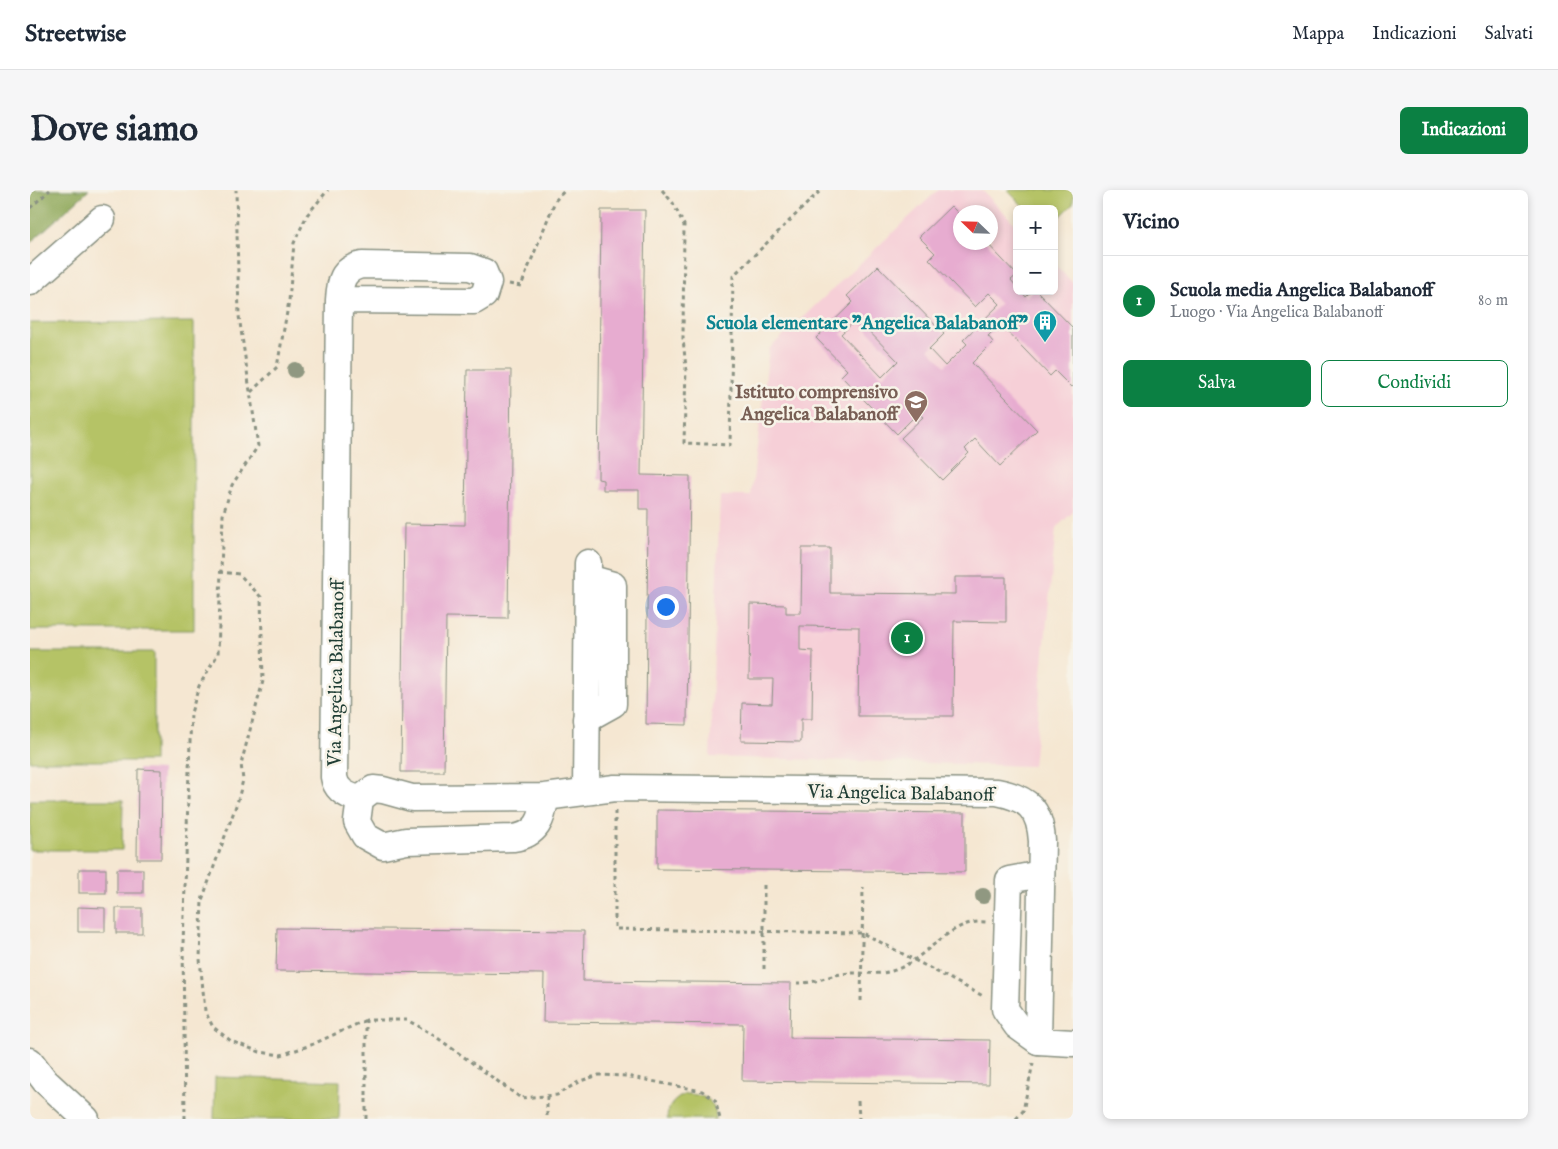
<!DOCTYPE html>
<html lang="it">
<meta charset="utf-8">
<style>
body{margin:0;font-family:"IM FELL English",serif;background:#f6f6f7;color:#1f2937}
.controls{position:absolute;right:15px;top:15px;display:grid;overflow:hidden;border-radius:8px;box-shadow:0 2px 8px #0003}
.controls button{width:45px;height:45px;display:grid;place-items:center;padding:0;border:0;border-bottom:1px solid #e0e1e3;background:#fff;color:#1f2937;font:25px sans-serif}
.compass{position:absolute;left:923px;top:15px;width:45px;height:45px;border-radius:50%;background:#fff;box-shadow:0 2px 8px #0003;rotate:293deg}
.you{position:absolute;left:635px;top:416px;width:18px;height:18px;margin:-12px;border:4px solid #fff;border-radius:50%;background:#1a73e8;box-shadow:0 0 0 8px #1a73e833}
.badge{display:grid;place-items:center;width:32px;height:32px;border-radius:50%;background:#0b8043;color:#fff;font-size:16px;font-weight:700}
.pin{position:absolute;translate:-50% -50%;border:2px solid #fff;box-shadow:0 1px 5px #0006}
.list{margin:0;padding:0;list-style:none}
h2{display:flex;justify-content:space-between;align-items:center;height:65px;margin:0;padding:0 20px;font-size:21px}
h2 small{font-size:16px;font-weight:400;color:#747a83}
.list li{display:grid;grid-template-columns:32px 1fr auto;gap:15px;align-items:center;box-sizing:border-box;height:90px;padding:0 20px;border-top:1px solid #e0e1e3}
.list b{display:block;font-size:19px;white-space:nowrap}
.list p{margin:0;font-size:16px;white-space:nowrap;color:#747a83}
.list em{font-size:16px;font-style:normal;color:#747a83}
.actions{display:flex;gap:10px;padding:15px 20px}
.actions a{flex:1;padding:11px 0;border:1px solid #0b8043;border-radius:8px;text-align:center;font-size:18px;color:#0b8043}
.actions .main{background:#0b8043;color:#fff}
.map{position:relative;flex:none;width:1043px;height:929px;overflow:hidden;border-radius:8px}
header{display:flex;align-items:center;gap:30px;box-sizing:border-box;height:70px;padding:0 25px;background:#fff;border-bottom:1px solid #e0e1e3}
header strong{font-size:24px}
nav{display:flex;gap:28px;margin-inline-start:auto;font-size:18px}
.intro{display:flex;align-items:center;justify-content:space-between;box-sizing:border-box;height:120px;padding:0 30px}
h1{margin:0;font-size:35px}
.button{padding:12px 22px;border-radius:8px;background:#0b8043;color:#fff;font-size:18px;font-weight:700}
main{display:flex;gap:30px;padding:0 30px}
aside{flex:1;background:#fff;border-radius:8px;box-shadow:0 2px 8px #0003}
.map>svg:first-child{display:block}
</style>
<header>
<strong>Streetwise</strong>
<nav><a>Mappa</a><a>Indicazioni</a><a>Salvati</a></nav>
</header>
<div class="intro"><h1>Dove siamo</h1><a class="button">Indicazioni</a></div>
<main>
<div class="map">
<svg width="1043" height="929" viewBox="0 0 1043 929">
<rect width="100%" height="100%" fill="#f7f3e8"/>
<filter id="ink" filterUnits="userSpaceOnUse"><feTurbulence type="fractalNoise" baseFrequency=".02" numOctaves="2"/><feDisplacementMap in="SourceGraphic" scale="10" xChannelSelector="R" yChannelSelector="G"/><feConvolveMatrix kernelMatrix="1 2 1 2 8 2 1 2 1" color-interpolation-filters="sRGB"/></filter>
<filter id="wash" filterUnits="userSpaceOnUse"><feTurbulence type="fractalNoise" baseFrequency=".0096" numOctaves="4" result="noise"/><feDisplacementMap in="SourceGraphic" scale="20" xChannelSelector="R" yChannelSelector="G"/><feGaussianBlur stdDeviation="1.12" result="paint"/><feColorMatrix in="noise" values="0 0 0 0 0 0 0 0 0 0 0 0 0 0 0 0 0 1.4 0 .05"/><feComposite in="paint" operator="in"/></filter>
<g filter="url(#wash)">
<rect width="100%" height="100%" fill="#f5e7d2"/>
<path fill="#f6cfd7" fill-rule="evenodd" d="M 908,0 L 952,0 L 987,36 L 987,101 L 1024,101 L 1024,74 L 1043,93 L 1043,322 L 1026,338 L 1003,576 L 680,567 L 690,306 L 721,306 L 739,159 ZM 931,22 L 961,22 L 961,52 L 931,52 Z"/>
<g fill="#b5c366" stroke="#6a804d">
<path d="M 977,0 L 1043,0 L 1043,14 L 1024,33 L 1024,19 L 996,19 Z"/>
<path d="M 164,132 L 164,440 L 0,440 L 0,133 Z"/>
<rect x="0" y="462" width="124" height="109"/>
<path d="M 0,610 L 93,610 L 92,660 L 0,660 Z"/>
<path d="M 185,887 L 310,891 L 309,929 L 184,929 Z"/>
<path d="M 655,904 C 673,904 686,910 686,929 L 637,929 C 637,916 644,910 655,904 Z"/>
</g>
<path fill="#90a95b" stroke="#587348" d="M 0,0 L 59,0 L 0,53 Z"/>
<g id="blocks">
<g fill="#e7acd0" fill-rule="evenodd">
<path d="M 921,16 L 931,26 L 931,52 L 956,52 L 987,85 L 981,90 L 987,97 L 987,101 L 991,101 L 996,107 L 1002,101 L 1007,101 L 1043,138 L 1043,195 L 1041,197 L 1025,181 L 1020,186 L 970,134 L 958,146 L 963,152 L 942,173 L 1007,240 L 970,276 L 945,249 L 935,259 L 939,263 L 912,290 L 871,248 L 893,227 L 888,223 L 867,244 L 811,186 L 817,180 L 786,148 L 823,112 L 817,106 L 848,76 L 914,144 L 899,159 L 915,176 L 937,154 L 933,150 L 970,114 L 959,103 L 945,117 L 899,69 L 905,63 L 889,47 ZM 827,129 L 868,171 L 852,187 L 811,144 Z"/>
<path d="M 571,20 L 615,20 L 611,285 L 660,286 L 657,535 L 616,534 L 618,319 L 609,319 L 609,300 L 573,300 L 573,290 L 568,289 Z"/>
<path d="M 437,180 L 481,180 L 478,428 L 416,427 L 414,582 L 371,582 L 374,334 L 435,335 Z"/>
<path d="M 772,358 L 800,358 L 800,403 L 925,404 L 925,387 L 976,387 L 976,432 L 924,431 L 923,526 L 828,526 L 829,437 L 770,436 L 770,460 L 783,461 L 782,529 L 771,529 L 771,552 L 711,551 L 712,513 L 742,514 L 743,489 L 719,489 L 720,414 L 756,415 L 756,423 L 771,423 Z"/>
<path d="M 108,579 L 132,580 L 131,669 L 107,669 Z"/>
<path d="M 627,620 L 935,623 L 935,682 L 627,679 Z"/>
<rect x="49" y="679" width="27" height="24"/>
<rect x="87" y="679" width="26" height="24"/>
<path d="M 48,717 L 75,718 L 75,742 L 48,742 Z"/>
<rect x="86" y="718" width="26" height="25"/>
<path d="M 247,738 L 554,741 L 553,791 L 761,793 L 760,848 L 960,850 L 959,894 L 712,891 L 713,834 L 513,832 L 514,784 L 246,781 Z"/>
</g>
</g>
</g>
<g filter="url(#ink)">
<use href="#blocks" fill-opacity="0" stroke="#8a9283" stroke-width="1"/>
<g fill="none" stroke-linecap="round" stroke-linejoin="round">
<g stroke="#8a9283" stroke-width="29">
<g id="minor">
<path d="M 0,92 L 72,29"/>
<path d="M 309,110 L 444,111 L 454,105 L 458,92 L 454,82 L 440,77 L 332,75 C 312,79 310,92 309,110 L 304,587 C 306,601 317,606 330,609"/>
<path d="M 556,529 L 583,514 L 583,395 L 558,388"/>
<path d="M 556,600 L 558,373"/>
<path d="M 515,607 C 513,629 507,645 483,648 L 376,651 L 353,656 L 335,646 L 327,632 L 330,609 L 343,599 L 353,600 L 382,608 L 515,607 L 585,598 L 967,602 C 998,608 1010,619 1012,651 L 1008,851 L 1043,853"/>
<path d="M 1008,851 L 987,836 L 975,819 L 979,690 L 1011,684"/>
<path d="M 0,871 L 15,891 L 56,929"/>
</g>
</g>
<g stroke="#8a9283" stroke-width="3" stroke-dasharray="4 4" stroke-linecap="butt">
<path d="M 632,0 L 643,13 L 654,35 L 653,149 L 656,178 L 654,253 L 700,255 L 703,86 L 791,0"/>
<path d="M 0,18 L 20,0"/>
<path d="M 479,94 L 491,96 L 525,11 L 535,0"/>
<path d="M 221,202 L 247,177 L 259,111 L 264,53 L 277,25 L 298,0"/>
<path d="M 189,382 L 209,384 L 231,407 L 233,491 L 211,574 L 213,590 L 208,610 L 172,710 L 170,769 L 175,821 L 183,837 L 201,851 L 230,862 L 251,865 L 281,855 L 336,830"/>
<path d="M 585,621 L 585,739 L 833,743 L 953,806"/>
<path d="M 734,779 L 734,693"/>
<path d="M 767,793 C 783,794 797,786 812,784 C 829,781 846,786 862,781 C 896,771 919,728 956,732"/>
<path d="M 831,811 L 833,697"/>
<path d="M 517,906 L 517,929"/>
<path d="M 828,911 L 829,929"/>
<path d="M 155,929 L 153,754 L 161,523 L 169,496 L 188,464 L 193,325 L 202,295 L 228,256 L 209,126 L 206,0"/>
<path d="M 336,929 L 336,830 L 377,830 L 402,844 L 491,908 L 527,905 L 550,891 L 569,885 L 596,886 L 672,901 L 685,910 L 690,929"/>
<path d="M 986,929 L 993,921 L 1003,873"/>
</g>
<use href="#minor" stroke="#fff" stroke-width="26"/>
</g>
<g fill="#909881">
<circle cx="265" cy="180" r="8"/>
<circle cx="953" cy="706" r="8"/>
</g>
</g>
<defs>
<g id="building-pin" transform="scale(1.25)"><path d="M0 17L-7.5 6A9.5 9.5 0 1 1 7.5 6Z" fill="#0f9aa8" stroke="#f7f3e8"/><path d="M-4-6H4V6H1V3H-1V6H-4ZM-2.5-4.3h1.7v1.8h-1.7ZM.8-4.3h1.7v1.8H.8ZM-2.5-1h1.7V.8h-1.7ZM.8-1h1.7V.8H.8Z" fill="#fff"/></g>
<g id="school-pin" transform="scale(1.25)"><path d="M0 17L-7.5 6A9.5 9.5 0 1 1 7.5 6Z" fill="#8d6e63" stroke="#f7f3e8"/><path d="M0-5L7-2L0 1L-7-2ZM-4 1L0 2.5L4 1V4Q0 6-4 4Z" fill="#fff"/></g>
</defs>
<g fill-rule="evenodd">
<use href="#building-pin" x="1015" y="132"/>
<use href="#school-pin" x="886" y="212"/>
</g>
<g text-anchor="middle" stroke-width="5" stroke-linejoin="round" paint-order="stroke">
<g font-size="19" font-weight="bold" fill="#0d838f" stroke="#f7f3e8" text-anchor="end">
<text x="998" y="139">Scuola elementare "Angelica Balabanoff"</text>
</g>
<g font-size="19" font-weight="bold" fill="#785e54" stroke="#f7f3e8" text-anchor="end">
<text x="868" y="208">Istituto comprensivo<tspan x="868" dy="22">Angelica Balabanoff</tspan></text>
</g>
<g font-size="19" fill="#1f3d34" stroke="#f7f3e8">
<text transform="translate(305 483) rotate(-89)" y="7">Via Angelica Balabanoff</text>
<text transform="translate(871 602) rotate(1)" y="7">Via Angelica Balabanoff</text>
</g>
</g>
</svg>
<div class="controls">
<button>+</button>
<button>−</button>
</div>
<svg class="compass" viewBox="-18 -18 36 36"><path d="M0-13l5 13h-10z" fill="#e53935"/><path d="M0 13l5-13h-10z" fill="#747a83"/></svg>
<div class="you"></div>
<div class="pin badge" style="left:877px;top:448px">1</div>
</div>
<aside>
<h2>Vicino<small></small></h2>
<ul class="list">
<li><span class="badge">1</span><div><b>Scuola media Angelica Balabanoff</b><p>Luogo · Via Angelica Balabanoff</p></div><em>80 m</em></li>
</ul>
<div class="actions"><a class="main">Salva</a><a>Condividi</a></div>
</aside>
</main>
